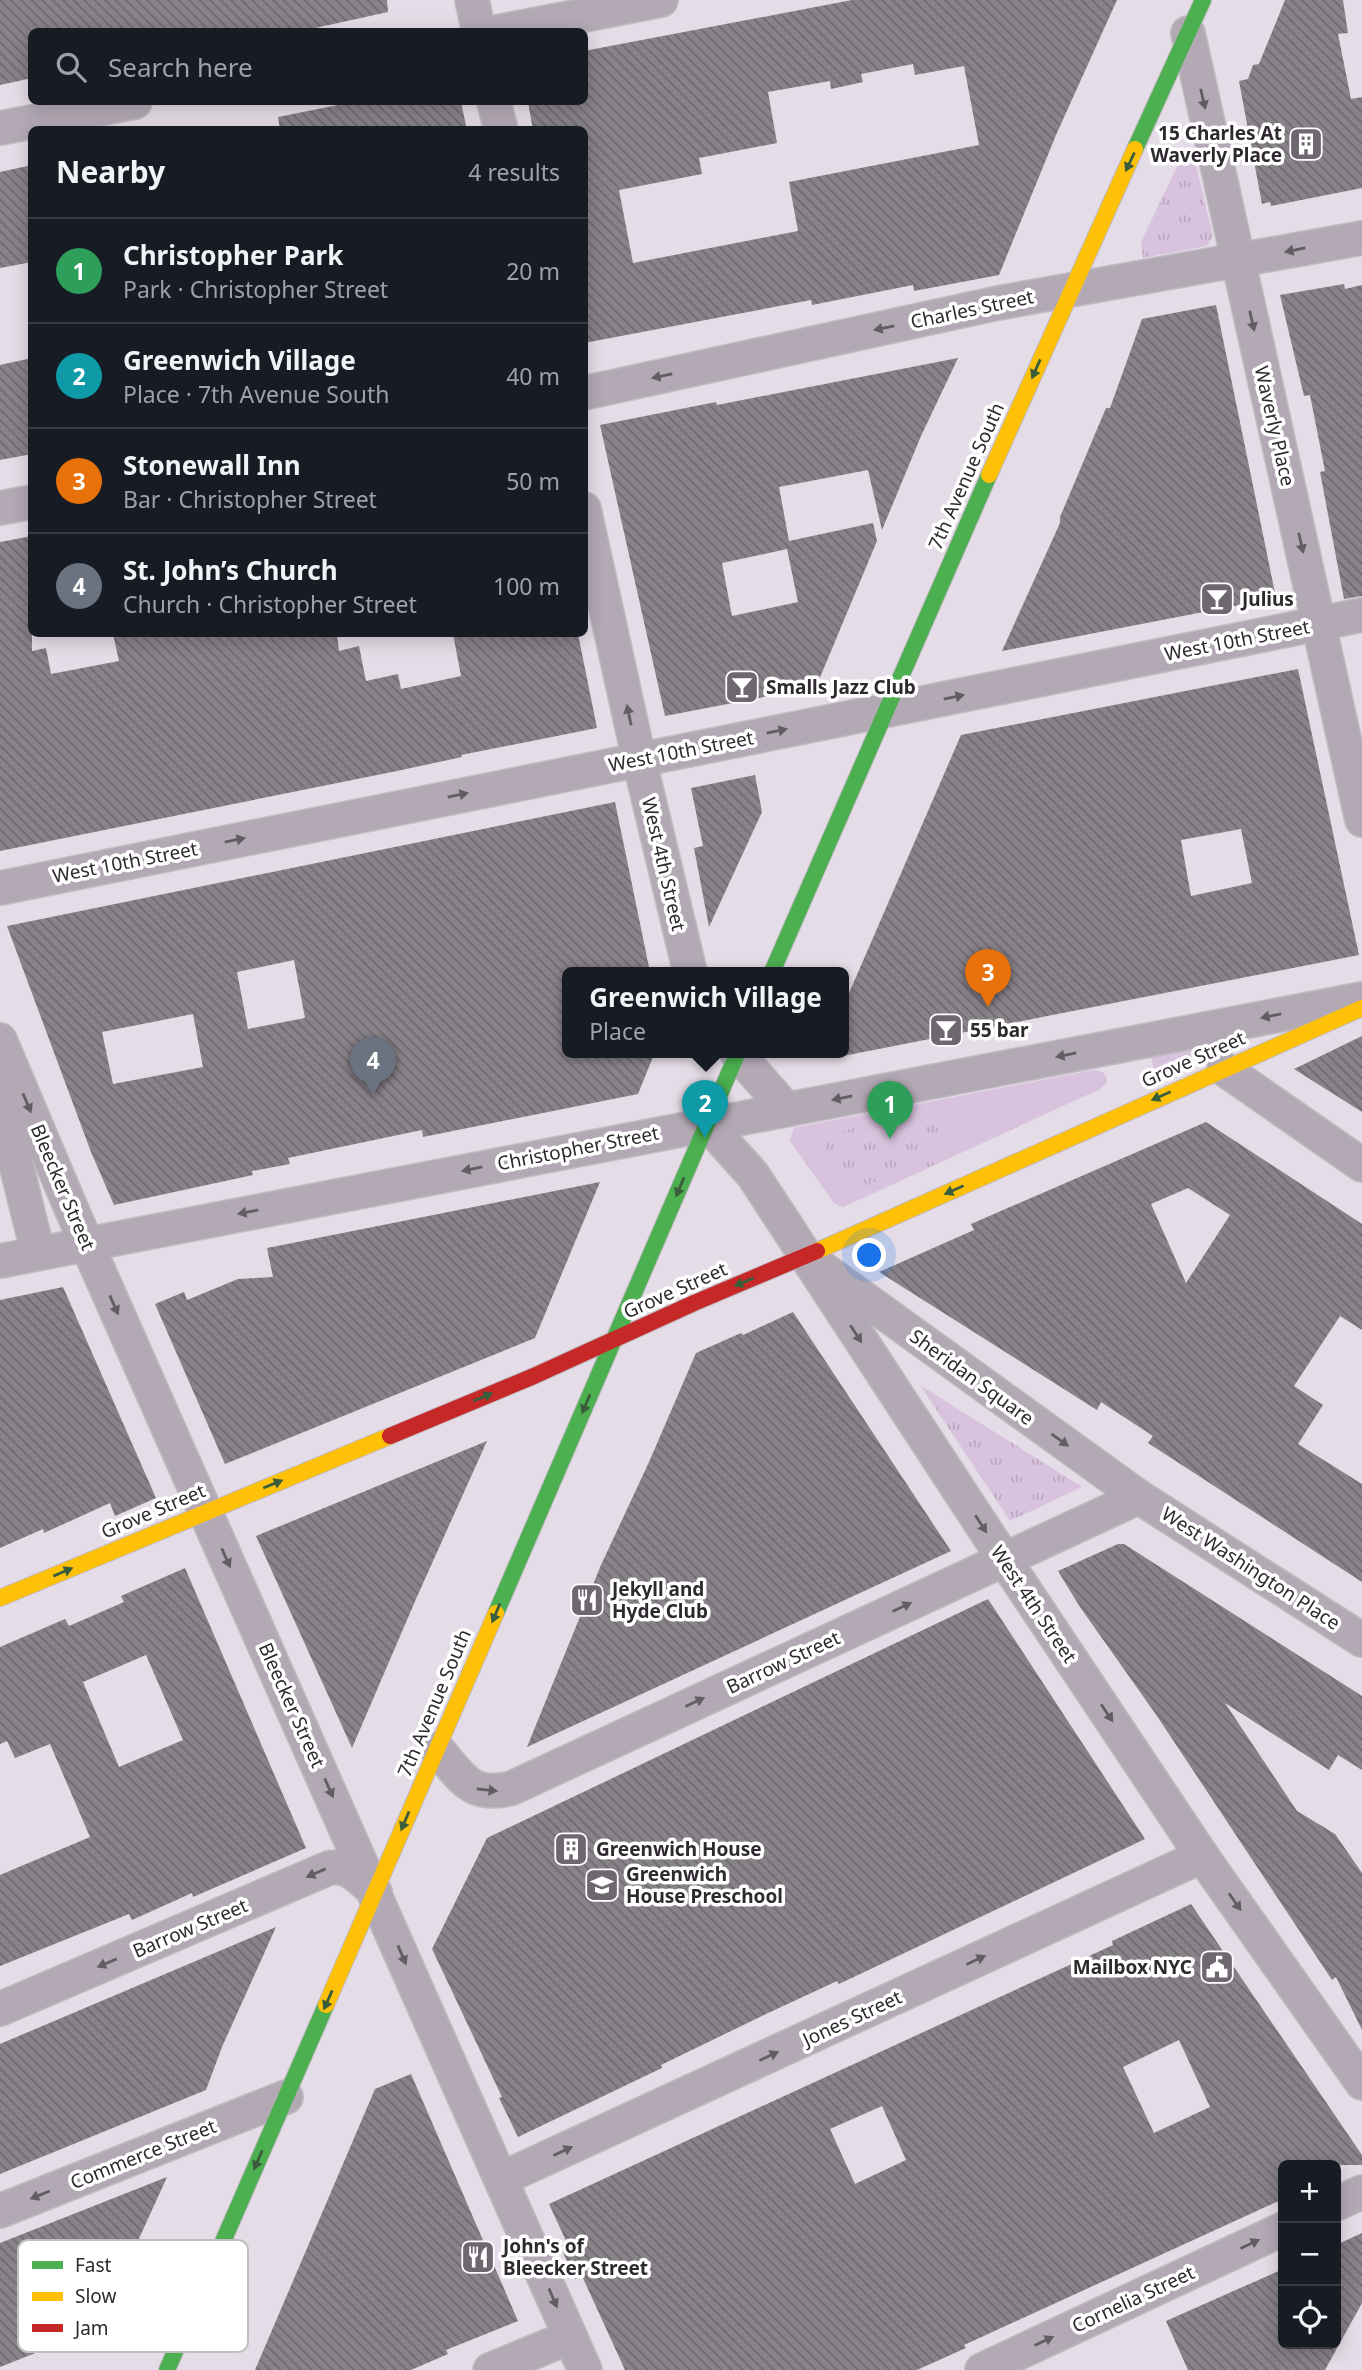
<!DOCTYPE html>
<meta charset="utf-8">
<style>
body{margin:0;font-family:"Noto Sans",sans-serif;background:#242831;color:#f1f3f6}
.controls{position:absolute;right:21px;bottom:21px;display:grid;overflow:hidden;border-radius:10px;box-shadow:0 4px 18px #0003}
.controls button{width:63px;height:63px;display:grid;place-items:center;padding:0;border:0;border-bottom:2px solid #363941;background:#171b24;color:#f1f3f6;font:35px sans-serif}
.you{position:absolute;left:870px;top:1256px;width:24px;height:24px;margin:-18px;border:5px solid #fff;border-radius:50%;background:#1a73e8;box-shadow:0 0 0 10px #1a73e833}
.badge{display:grid;place-items:center;width:46px;height:46px;border-radius:50%;background:#db2777;color:#fff;font-size:23px;font-weight:700}
.pin{position:absolute;translate:-50% -58px;filter:drop-shadow(0 2px 4px #0008)}
.pin::after{content:'';position:absolute;top:37px;width:24px;height:21px;background:inherit;clip-path:polygon(0 0,100% 0,50% 100%)}
.popup{position:absolute;left:562px;top:967px;width:287px;height:91px;box-sizing:border-box;display:grid;place-content:center;border-radius:10px;background:#171b24;filter:drop-shadow(0 2px 5px #0005);font-size:23px;white-space:nowrap;color:#9ea1a6}
.popup b{font-size:26px;color:#f1f3f6}
.popup::after{content:'';position:absolute;left:50%;top:100%;margin-left:-14px;border:14px solid transparent;border-top-color:#171b24}
.list{margin:0;padding:0;list-style:none}
h2{display:flex;justify-content:space-between;align-items:center;height:91px;margin:0;padding:0 28px;font-size:30px}
h2 small{font-size:23px;font-weight:400;color:#9ea1a6}
.list li{display:grid;grid-template-columns:46px 1fr auto;gap:21px;align-items:center;box-sizing:border-box;height:105px;padding:0 28px;border-top:2px solid #363941}
.list b{display:block;font-size:26px;white-space:nowrap}
.list p{margin:0;font-size:23px;white-space:nowrap;color:#9ea1a6}
.list em{font-size:23px;font-style:normal;color:#9ea1a6}
.icon{flex:none;width:38px;height:38px;fill:none;stroke:currentColor;stroke-width:2;stroke-linecap:round;stroke-linejoin:round}
.map{position:relative;flex:none;width:1362px;height:2370px;overflow:hidden}
.search{position:absolute;background:#171b24;box-shadow:0 4px 18px #0003;left:28px;top:28px;width:560px;height:77px;display:flex;align-items:center;gap:18px;box-sizing:border-box;padding:0 24px;border-radius:10px;color:#9ea1a6;font-size:26px}
.panel{position:absolute;background:#171b24;box-shadow:0 4px 18px #0003;left:28px;top:126px;width:560px;height:511px;border-radius:10px}
.map>svg:first-child{display:block}
</style>
<div class="map">
<svg width="1362" height="2370" viewBox="0 0 1362 2370">
<defs>
<pattern id="park-tufts" width="24" height="20" patternUnits="userSpaceOnUse" patternTransform="scale(1.75)"><rect width="24" height="20" fill="#d9c2dd"/><path d="M3 7l-1-3M5 7V3M7 7l1-3M15 17l-1-3M17 17v-4M19 17l1-3" fill="none" stroke="#bba7be"/></pattern>
<pattern id="building-back-hatch" width="6" height="6" patternUnits="userSpaceOnUse" patternTransform="scale(1.75)"><rect width="6" height="6" fill="#888289"/><path d="M-1 5l2 2M0 0l6 6M5-1l2 2" fill="none" stroke="#706a70"/></pattern>
</defs>
<rect width="100%" height="100%" fill="#e4dce6"/>
<g fill="url(#park-tufts)">
<path d="M 1184,152 L 1193,153 L 1213,236 L 1207,246 L 1143,258 L 1141,242 Z"/>
<path d="M 1095,1070 L 1104,1073 L 1107,1079 L 1105,1085 L 1098,1090 L 843,1207 L 834,1203 L 790,1141 L 794,1128 Z"/>
<path d="M 920,1385 L 1082,1487 L 1010,1521 Z"/>
</g>
<g fill="#d9c2dd">
<path d="M 1251,1032 L 1154,1074 L 1152,1060 L 1149,1054 Z"/>
<path d="M 1095,1070 L 1104,1073 L 1107,1082 L 1102,1087 L 934,1165 L 930,1156 L 941,1146 L 942,1133 L 931,1119 L 911,1118 L 908,1106 Z"/>
<path d="M 896,1108 L 899,1120 C 877,1124 838,1125 825,1146 L 827,1159 L 810,1168 L 790,1141 L 794,1128 Z"/>
<path d="M 919,1161 L 924,1170 L 843,1207 L 834,1203 L 819,1181 L 835,1172 L 849,1185 L 861,1188 Z"/>
</g>
<g fill="url(#building-back-hatch)" fill-rule="evenodd">
<path d="M 0,0 L 387,0 L 388,12 L 297,32 L 32,32 L 32,78 L 0,85 Z"/>
<path d="M 852,0 L 1117,0 L 1056,135 L 999,275 L 914,291 L 913,285 L 812,305 L 811,300 L 584,343 L 584,130 L 533,130 L 528,102 L 584,102 L 584,51 ZM 913,64 L 915,75 L 964,66 L 979,145 L 789,182 L 798,231 L 633,263 L 619,190 L 702,174 L 699,158 L 777,143 L 768,92 L 830,81 L 831,89 L 863,82 L 861,74 Z"/>
<path d="M 1285,0 L 1343,0 L 1348,33 L 1338,34 L 1351,99 L 1362,97 L 1362,188 L 1271,206 L 1270,202 L 1262,204 L 1239,81 L 1248,79 L 1253,65 L 1259,64 Z"/>
<path d="M 353,102 L 461,102 L 467,130 L 280,130 L 278,117 Z"/>
<path d="M 32,165 L 32,262 L 0,268 L 0,172 Z"/>
<path d="M 1344,284 L 1345,289 L 1362,285 L 1362,596 L 1344,599 L 1320,472 L 1325,471 L 1310,395 L 1304,396 L 1280,295 Z"/>
<path d="M 1216,305 L 1276,598 L 1002,651 L 1060,523 L 1060,517 L 1106,408 L 1110,408 L 1142,319 Z"/>
<path d="M 32,358 L 32,454 L 0,460 L 0,365 Z"/>
<path d="M 958,358 L 921,436 L 882,530 L 868,470 L 779,487 L 789,541 L 873,523 L 877,541 L 816,687 L 665,716 L 600,425 L 716,402 L 717,405 ZM 787,549 L 798,602 L 732,616 L 722,563 Z"/>
<path d="M 32,536 L 32,651 L 46,648 L 51,674 L 119,661 L 113,634 L 337,634 L 339,651 L 359,646 L 366,681 L 398,674 L 401,689 L 461,676 L 453,634 L 578,634 L 597,728 L 461,755 L 462,757 L 397,771 L 0,851 L 0,542 Z"/>
<path d="M 1298,669 L 1359,955 L 843,1056 L 843,1007 L 961,735 ZM 1241,829 L 1252,883 L 1191,896 L 1181,840 Z"/>
<path d="M 755,775 L 762,812 L 709,927 L 694,848 L 703,846 L 691,788 Z"/>
<path d="M 615,802 L 650,972 L 567,972 L 567,1052 L 655,1052 L 638,1094 L 423,1137 L 422,1130 L 288,1158 L 290,1164 L 252,1171 L 253,1175 L 114,1205 L 91,1152 L 7,926 ZM 294,960 L 305,1018 L 248,1029 L 237,972 ZM 193,1014 L 203,1067 L 113,1084 L 102,1032 Z"/>
<path d="M 1362,1036 L 1362,1112 L 1294,1069 Z"/>
<path d="M 1206,1122 L 1362,1224 L 1362,1330 L 1340,1316 L 1294,1386 L 1323,1405 L 1298,1444 L 1362,1484 L 1362,1582 L 1148,1443 L 1153,1436 L 1101,1402 L 1097,1410 L 879,1272 L 974,1230 L 971,1224 ZM 1188,1188 L 1230,1215 L 1186,1283 L 1151,1204 Z"/>
<path d="M 600,1182 L 535,1338 L 225,1464 L 155,1304 L 184,1292 L 187,1300 L 238,1279 L 273,1277 L 267,1248 Z"/>
<path d="M 63,1287 L 156,1498 L 115,1516 L 110,1503 L 44,1533 L 43,1529 L 0,1548 L 0,1300 Z"/>
<path d="M 793,1312 L 951,1551 L 527,1747 L 601,1565 L 649,1462 L 696,1353 L 741,1333 L 743,1335 Z"/>
<path d="M 487,1441 L 416,1599 L 352,1748 L 256,1536 Z"/>
<path d="M 1118,1544 L 1124,1544 L 1362,1696 L 1362,1770 L 1338,1755 L 1329,1770 L 1225,1703 L 1297,1811 L 1335,1834 L 1362,1873 L 1362,2030 L 1336,1977 L 1332,1980 L 1157,1716 L 1080,1607 L 1058,1571 Z"/>
<path d="M 185,1568 L 306,1848 L 193,1897 L 192,1893 L 132,1920 L 129,1914 L 0,1966 L 0,1875 L 90,1837 L 50,1744 L 15,1758 L 7,1741 L 0,1744 L 0,1647 L 65,1619 L 69,1626 L 124,1602 L 121,1596 ZM 146,1655 L 183,1740 L 119,1767 L 83,1682 Z"/>
<path d="M 988,1599 L 1145,1839 L 839,1984 L 837,1981 L 766,2014 L 661,2065 L 662,2068 L 518,2137 L 499,2098 L 502,2097 L 432,1949 L 487,1838 Z"/>
<path d="M 1191,1904 L 1362,2155 L 1362,2165 L 1283,2165 L 1283,2199 L 964,2345 L 966,2348 L 917,2370 L 625,2370 L 582,2276 L 575,2279 L 560,2246 L 567,2243 L 549,2204 L 1113,1945 L 1112,1941 ZM 1179,2040 L 1210,2107 L 1154,2133 L 1123,2067 ZM 882,2106 L 906,2160 L 855,2184 L 830,2129 Z"/>
<path d="M 276,1927 L 222,2047 L 206,2090 L 0,2174 L 0,2044 Z"/>
<path d="M 411,2074 L 518,2321 L 446,2350 L 448,2354 L 411,2370 L 255,2370 L 375,2089 Z"/>
<path d="M 167,2177 L 132,2254 L 69,2279 L 84,2314 L 50,2323 L 58,2344 L 0,2367 L 0,2243 Z"/>
<path d="M 1362,2233 L 1362,2303 L 1325,2370 L 1188,2370 L 1166,2321 L 1283,2269 L 1283,2344 L 1336,2344 L 1336,2245 Z"/>
</g>
<g fill="none" stroke-linecap="round" stroke-linejoin="round">
<g stroke="#bfb9c1" stroke-width="36">
<g id="street">
<path d="M 472,0 L 479,32"/>
<path d="M 497,32 L 661,0"/>
<path d="M 1188,33 L 1362,820"/>
<path d="M 494,102 L 501,130"/>
<path d="M 0,128 L 135,102"/>
<path d="M 584,393 L 998,303 L 1362,238"/>
<path d="M 0,508 L 32,502"/>
<path d="M 584,509 L 639,759 L 690,972"/>
<path d="M 0,888 L 1362,615"/>
<path d="M 0,1040 L 74,1215 L 585,2370"/>
<path d="M 736,1052 L 786,1109"/>
<path d="M 1224,1069 L 1362,1165"/>
<path d="M 0,1100 L 38,1253"/>
<path d="M 707,1124 L 753,1175 L 1004,1559 L 1202,1856 L 1362,2083"/>
<path d="M 0,1261 L 1362,999"/>
<path d="M 822,1268 L 1139,1497 L 1362,1640"/>
<path d="M 437,1749 C 462,1777 470,1799 512,1788 L 1139,1497"/>
<path d="M 0,2009 L 329,1868 C 349,1864 361,1880 375,1892"/>
<path d="M 501,2179 L 1202,1856"/>
<path d="M 1336,2204 L 1362,2192"/>
<path d="M 0,2211 L 286,2097"/>
<path d="M 490,2370 L 570,2337"/>
<path d="M 982,2370 L 1283,2229"/>
</g>
</g>
<g stroke="#bfb9c1" stroke-width="18">
<g id="fast">
<path d="M 1135,149 L 1203,0"/>
<path d="M 772,972 L 989,475"/>
<path d="M 496,1613 L 738,1052"/>
<path d="M 167,2370 L 326,2005"/>
</g>
</g>
<g stroke="#bfb9c1" stroke-width="18">
<g id="slow">
<path d="M 989,475 L 1135,149"/>
<path d="M 817,1251 L 1362,1008"/>
<path d="M 0,1598 L 390,1436"/>
<path d="M 326,2005 L 496,1613"/>
</g>
</g>
<g stroke="#bfb9c1" stroke-width="18">
<path id="jam" d="M 390,1436 L 534,1376 L 694,1303 L 817,1251"/>
</g>
<use href="#street" stroke="#b3a9b5" stroke-width="33"/>
<use href="#fast" stroke="#4caf50" stroke-width="16"/>
<use href="#slow" stroke="#ffc107" stroke-width="16"/>
<use href="#jam" stroke="#c62828" stroke-width="16"/>
</g>
<defs><path id="oneway-solid" d="M-6-.8H1V-3.2L6.5 0L1 3.2V.8H-6Z" transform="scale(1.75)"/></defs>
<g fill="#635c65">
<use href="#oneway-solid" transform="translate(1203 99) rotate(77)"/>
<use href="#oneway-solid" transform="translate(1295 250) rotate(169)"/>
<use href="#oneway-solid" transform="translate(1252 321) rotate(77)"/>
<use href="#oneway-solid" transform="translate(884 328) rotate(168)"/>
<use href="#oneway-solid" transform="translate(662 376) rotate(168)"/>
<use href="#oneway-solid" transform="translate(1301 543) rotate(77)"/>
<use href="#oneway-solid" transform="translate(954 697) rotate(-11)"/>
<use href="#oneway-solid" transform="translate(629 715) rotate(-102)"/>
<use href="#oneway-solid" transform="translate(777 731) rotate(-11)"/>
<use href="#oneway-solid" transform="translate(458 795) rotate(-11)"/>
<use href="#oneway-solid" transform="translate(235 840) rotate(-11)"/>
<use href="#oneway-solid" transform="translate(1271 1016) rotate(169)"/>
<use href="#oneway-solid" transform="translate(1066 1055) rotate(169)"/>
<use href="#oneway-solid" transform="translate(842 1098) rotate(169)"/>
<use href="#oneway-solid" transform="translate(27 1103) rotate(67)"/>
<use href="#oneway-solid" transform="translate(472 1169) rotate(169)"/>
<use href="#oneway-solid" transform="translate(248 1212) rotate(169)"/>
<use href="#oneway-solid" transform="translate(114 1305) rotate(66)"/>
<use href="#oneway-solid" transform="translate(856 1334) rotate(57)"/>
<use href="#oneway-solid" transform="translate(1060 1440) rotate(36)"/>
<use href="#oneway-solid" transform="translate(981 1524) rotate(57)"/>
<use href="#oneway-solid" transform="translate(226 1558) rotate(66)"/>
<use href="#oneway-solid" transform="translate(902 1607) rotate(-25)"/>
<use href="#oneway-solid" transform="translate(695 1702) rotate(-25)"/>
<use href="#oneway-solid" transform="translate(1107 1713) rotate(56)"/>
<use href="#oneway-solid" transform="translate(329 1788) rotate(66)"/>
<use href="#oneway-solid" transform="translate(487 1790) rotate(6)"/>
<use href="#oneway-solid" transform="translate(316 1873) rotate(157)"/>
<use href="#oneway-solid" transform="translate(1235 1902) rotate(55)"/>
<use href="#oneway-solid" transform="translate(402 1955) rotate(67)"/>
<use href="#oneway-solid" transform="translate(976 1960) rotate(-25)"/>
<use href="#oneway-solid" transform="translate(107 1963) rotate(157)"/>
<use href="#oneway-solid" transform="translate(769 2056) rotate(-25)"/>
<use href="#oneway-solid" transform="translate(563 2151) rotate(-25)"/>
<use href="#oneway-solid" transform="translate(40 2195) rotate(158)"/>
<use href="#oneway-solid" transform="translate(1250 2244) rotate(-25)"/>
<use href="#oneway-solid" transform="translate(553 2298) rotate(67)"/>
<use href="#oneway-solid" transform="translate(1044 2341) rotate(-25)"/>
</g>
<g fill="#3a5e3c">
<use href="#oneway-solid" transform="translate(1130 162) rotate(115)"/>
<use href="#oneway-solid" transform="translate(1036 369) rotate(114)"/>
<use href="#oneway-solid" transform="translate(1161 1096) rotate(156)"/>
<use href="#oneway-solid" transform="translate(680 1187) rotate(113)"/>
<use href="#oneway-solid" transform="translate(954 1190) rotate(156)"/>
<use href="#oneway-solid" transform="translate(744 1282) rotate(157)"/>
<use href="#oneway-solid" transform="translate(483 1397) rotate(-22)"/>
<use href="#oneway-solid" transform="translate(586 1404) rotate(113)"/>
<use href="#oneway-solid" transform="translate(273 1484) rotate(-22)"/>
<use href="#oneway-solid" transform="translate(63 1572) rotate(-23)"/>
<use href="#oneway-solid" transform="translate(496 1613) rotate(113)"/>
<use href="#oneway-solid" transform="translate(405 1821) rotate(113)"/>
<use href="#oneway-solid" transform="translate(328 2000) rotate(114)"/>
<use href="#oneway-solid" transform="translate(258 2160) rotate(114)"/>
</g>
<defs>
<g id="building-square" transform="scale(1.75)"><rect x="-9" y="-9" width="18" height="18" rx="4" fill="#6e676f" stroke="#fff"/><path d="M-4-6H4V6H1V3H-1V6H-4ZM-2.5-4.3h1.7v1.8h-1.7ZM.8-4.3h1.7v1.8H.8ZM-2.5-1h1.7V.8h-1.7ZM.8-1h1.7V.8H.8Z" fill="#fff"/></g>
<g id="bar-square" transform="scale(1.75)"><rect x="-9" y="-9" width="18" height="18" rx="4" fill="#6e676f" stroke="#fff"/><path d="M-6-5H6L.8 .8V4.5H3.5V6h-7V4.5H-.8V.8Z" fill="#fff"/></g>
<g id="restaurant-square" transform="scale(1.75)"><rect x="-9" y="-9" width="18" height="18" rx="4" fill="#6e676f" stroke="#fff"/><path d="M-5-6h1v4h1v-4h1v4h1v-4h1v5L-1.5 .5V6h-2V.5L-5-1ZM5-6V6H3V1.5H1.5Q1.5-4 5-6Z" fill="#fff"/></g>
<g id="school-square" transform="scale(1.75)"><rect x="-9" y="-9" width="18" height="18" rx="4" fill="#6e676f" stroke="#fff"/><path d="M0-5L7-2L0 1L-7-2ZM-4 1L0 2.5L4 1V4Q0 6-4 4Z" fill="#fff"/></g>
<g id="civic-square" transform="scale(1.75)"><rect x="-9" y="-9" width="18" height="18" rx="4" fill="#6e676f" stroke="#fff"/><path d="M-.6-6.5H3V-4.5H.6V-3L4-1V1h2V6H-6V1h2V-1L-.6-3ZM-1.2 2.5V6h2.4V2.5Z" fill="#fff"/></g>
</defs>
<g fill-rule="evenodd">
<use href="#building-square" x="1306" y="144"/>
<use href="#bar-square" x="1217" y="599"/>
<use href="#bar-square" x="742" y="687"/>
<use href="#bar-square" x="946" y="1030"/>
<use href="#restaurant-square" x="587" y="1600"/>
<use href="#building-square" x="571" y="1849"/>
<use href="#school-square" x="602" y="1885"/>
<use href="#civic-square" x="1217" y="1967"/>
<use href="#restaurant-square" x="478" y="2257"/>
</g>
<g text-anchor="middle" stroke-width="7" stroke-linejoin="round" paint-order="stroke">
<g font-size="19" font-weight="bold" fill="#2e282f" stroke="#fff" text-anchor="start">
<text x="1282" y="140" text-anchor="end">15 Charles At<tspan x="1282" dy="22">Waverly Place</tspan></text>
<text x="1242" y="606">Julius</text>
<text x="766" y="694">Smalls Jazz Club</text>
<text x="970" y="1037">55 bar</text>
<text x="612" y="1596">Jekyll and<tspan x="612" dy="22">Hyde Club</tspan></text>
<text x="596" y="1856">Greenwich House</text>
<text x="626" y="1881">Greenwich<tspan x="626" dy="22">House Preschool</tspan></text>
<text x="1192" y="1974" text-anchor="end">Mailbox NYC</text>
<text x="503" y="2253">John's of<tspan x="503" dy="22">Bleecker Street</tspan></text>
</g>
<g font-size="19" fill="#2e282f" stroke="#fff">
<text transform="translate(972 309) rotate(-12)" y="7">Charles Street</text>
<text transform="translate(1275 426) rotate(77)" y="7">Waverly Place</text>
<text transform="translate(966 476) rotate(-66)" y="7">7th Avenue South</text>
<text transform="translate(1237 640) rotate(-11)" y="7">West 10th Street</text>
<text transform="translate(681 751) rotate(-11)" y="7">West 10th Street</text>
<text transform="translate(125 862) rotate(-11)" y="7">West 10th Street</text>
<text transform="translate(664 864) rotate(77)" y="7">West 4th Street</text>
<text transform="translate(1193 1059) rotate(-24)" y="7">Grove Street</text>
<text transform="translate(578 1148) rotate(-11)" y="7">Christopher Street</text>
<text transform="translate(63 1187) rotate(67)" y="7">Bleecker Street</text>
<text transform="translate(675 1290) rotate(-24)" y="7">Grove Street</text>
<text transform="translate(972 1377) rotate(36)" y="7">Sheridan Square</text>
<text transform="translate(153 1511) rotate(-23)" y="7">Grove Street</text>
<text transform="translate(1251 1568) rotate(33)" y="7">West Washington Place</text>
<text transform="translate(1034 1604) rotate(56)" y="7">West 4th Street</text>
<text transform="translate(783 1662) rotate(-25)" y="7">Barrow Street</text>
<text transform="translate(434 1703) rotate(-67)" y="7">7th Avenue South</text>
<text transform="translate(292 1705) rotate(66)" y="7">Bleecker Street</text>
<text transform="translate(190 1928) rotate(-23)" y="7">Barrow Street</text>
<text transform="translate(852 2018) rotate(-25)" y="7">Jones Street</text>
<text transform="translate(143 2154) rotate(-22)" y="7">Commerce Street</text>
<text transform="translate(1133 2299) rotate(-25)" y="7">Cornelia Street</text>
</g>
</g>
<rect x="18" y="2240" width="230" height="112" rx="10" fill="#fff" stroke="#c0bec1" stroke-width="2"/>
<rect x="32" y="2261" width="31" height="8" fill="#4caf50"/>
<rect x="32" y="2292" width="31" height="9" fill="#ffc107"/>
<rect x="32" y="2324" width="31" height="8" fill="#c62828"/>
<g font-size="19" fill="#2e282f">
<text x="75" y="2272">Fast</text>
<text x="75" y="2303">Slow</text>
<text x="75" y="2335">Jam</text>
</g>
</svg>
<div class="controls">
<button>+</button>
<button>−</button>
<button><svg class="icon" aria-label="locate" viewBox="0 0 24 24"><circle cx="12" cy="12" r="6"/><path d="M12 2v4M12 18v4M2 12h4M18 12h4"/></svg></button>
</div>
<div class="you"></div>
<div class="pin badge" style="left:890px;top:1139px;background:#2e9e5b">1</div>
<div class="pin badge" style="left:705px;top:1138px;background:#0f9aa8">2</div>
<div class="popup"><b>Greenwich Village</b>Place</div>
<div class="pin badge" style="left:988px;top:1007px;background:#e8710a">3</div>
<div class="pin badge" style="left:373px;top:1095px;background:#6b7280">4</div>
<div class="search"><svg class="icon" aria-label="search" viewBox="0 0 24 24"><circle cx="10" cy="10" r="6"/><path d="M15 15l6 6"/></svg>Search here</div>
<section class="panel">
<h2>Nearby<small>4 results</small></h2>
<ul class="list">
<li><span class="badge" style="background:#2e9e5b">1</span><div><b>Christopher Park</b><p>Park · Christopher Street</p></div><em>20 m</em></li>
<li><span class="badge" style="background:#0f9aa8">2</span><div><b>Greenwich Village</b><p>Place · 7th Avenue South</p></div><em>40 m</em></li>
<li><span class="badge" style="background:#e8710a">3</span><div><b>Stonewall Inn</b><p>Bar · Christopher Street</p></div><em>50 m</em></li>
<li><span class="badge" style="background:#6b7280">4</span><div><b>St. John’s Church</b><p>Church · Christopher Street</p></div><em>100 m</em></li>
</ul>
</section>
</div>
